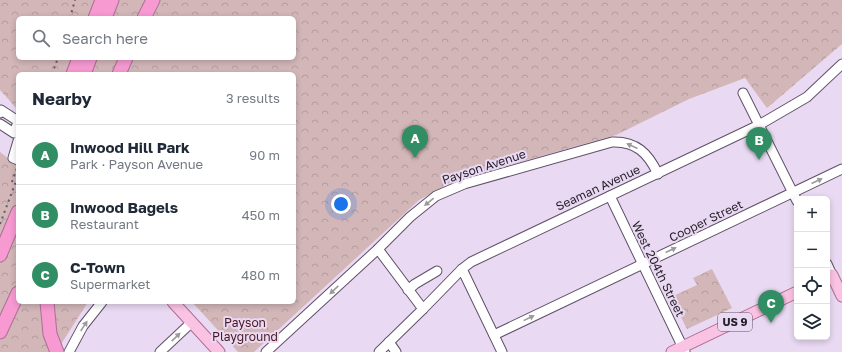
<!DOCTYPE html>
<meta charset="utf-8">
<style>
body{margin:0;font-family:"Golos Text",sans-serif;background:#f6f6f7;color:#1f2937}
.controls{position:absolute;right:12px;bottom:12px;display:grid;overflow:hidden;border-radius:6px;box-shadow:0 2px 6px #0003}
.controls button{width:36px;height:36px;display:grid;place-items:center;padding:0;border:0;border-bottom:1px solid #e0e1e3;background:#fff;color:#1f2937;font:20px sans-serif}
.you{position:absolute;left:341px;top:204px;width:14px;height:14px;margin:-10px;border:3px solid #fff;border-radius:50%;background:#1a73e8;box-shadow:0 0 0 6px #1a73e833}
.badge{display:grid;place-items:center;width:26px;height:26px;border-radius:50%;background:#318d63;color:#fff;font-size:13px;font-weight:700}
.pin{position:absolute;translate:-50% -33px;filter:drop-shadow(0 1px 2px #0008)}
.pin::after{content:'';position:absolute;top:21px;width:14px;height:12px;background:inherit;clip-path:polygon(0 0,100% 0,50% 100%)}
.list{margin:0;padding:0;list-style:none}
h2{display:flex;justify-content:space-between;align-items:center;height:52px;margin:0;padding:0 16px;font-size:17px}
h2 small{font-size:13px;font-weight:400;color:#747a83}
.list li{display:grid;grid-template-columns:26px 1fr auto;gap:12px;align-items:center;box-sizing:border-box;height:60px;padding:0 16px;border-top:1px solid #e0e1e3}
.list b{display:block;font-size:15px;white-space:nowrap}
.list p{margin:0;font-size:13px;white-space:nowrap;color:#747a83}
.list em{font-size:13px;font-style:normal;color:#747a83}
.icon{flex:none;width:22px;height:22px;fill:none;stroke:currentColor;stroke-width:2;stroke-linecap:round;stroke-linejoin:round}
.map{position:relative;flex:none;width:842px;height:352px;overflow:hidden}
.search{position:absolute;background:#fff;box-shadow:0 2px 6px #0003;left:16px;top:16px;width:280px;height:44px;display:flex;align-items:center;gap:10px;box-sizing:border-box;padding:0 14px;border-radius:6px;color:#747a83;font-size:15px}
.panel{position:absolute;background:#fff;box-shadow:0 2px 6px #0003;left:16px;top:72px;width:280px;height:232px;border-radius:6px}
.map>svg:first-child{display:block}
</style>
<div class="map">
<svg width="842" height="352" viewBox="0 0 842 352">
<defs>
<pattern id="park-crowns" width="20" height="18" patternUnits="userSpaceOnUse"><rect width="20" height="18" fill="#d2b6b8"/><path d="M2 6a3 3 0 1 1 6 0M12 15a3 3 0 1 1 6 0" fill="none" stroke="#b49c9e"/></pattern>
</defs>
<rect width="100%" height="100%" fill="#e9d9f2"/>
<g fill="url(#park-crowns)" fill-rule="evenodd">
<path d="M 0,0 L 842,0 L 842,44 L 767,108 L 745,78 L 689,99 L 616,135 L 455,180 L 419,200 L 254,352 L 238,352 L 192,302 L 294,302 L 294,74 L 18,74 L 18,110 L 0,90 ZM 18,18 L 294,18 L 294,58 L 18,58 Z"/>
<path d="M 0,152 L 18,166 L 18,302 L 88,302 L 56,352 L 0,352 Z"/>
<path d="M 712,269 L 732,308 L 687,329 L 671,297 L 697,285 L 693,278 Z"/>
</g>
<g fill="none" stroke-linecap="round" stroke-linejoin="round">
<g stroke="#5f5167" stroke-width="11">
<g id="minor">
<path d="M 743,93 L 797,201"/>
<path d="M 0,113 L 1,110 L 18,121"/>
<path d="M 0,124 L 14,133 L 18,122"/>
<path d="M 18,141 L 13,158 L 18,160"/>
<path d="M 610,196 L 685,352"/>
<path d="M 378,249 L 423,309"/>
<path d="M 827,264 L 832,275"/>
<path d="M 462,269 L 502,352"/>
<path d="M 408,290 L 415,284 L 437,271"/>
<path d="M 494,335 L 842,169"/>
<path d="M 389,342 L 396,352"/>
<path d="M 69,352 L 83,326 L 102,302"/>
<path d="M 160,352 L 192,322"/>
<path d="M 266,352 L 378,249 L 410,217 L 436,196 L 464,184 L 612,142 C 636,141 648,153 658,174"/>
<path d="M 379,352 L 423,309 L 462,269 L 471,262 L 759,125 L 807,97 L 842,64"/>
</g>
</g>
<g stroke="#ad6f96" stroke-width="13">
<g id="major">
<path d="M 832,275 L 842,296"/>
<path d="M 173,302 L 219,352"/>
<path d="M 672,352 L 797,292"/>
</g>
</g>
<g stroke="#ad6f96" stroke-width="15">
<g id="highway">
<path d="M 95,18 L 102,0"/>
<path d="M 105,18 L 112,0"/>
<path d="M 144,18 L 153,0"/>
<path d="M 73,74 L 79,58"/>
<path d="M 84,74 L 90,58"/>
<path d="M 119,74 L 126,58"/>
<path d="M 0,255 L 18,212"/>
<path d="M 47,302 L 50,334 L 57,352"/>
<path d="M 0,332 L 18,293"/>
</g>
</g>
<use href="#minor" stroke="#fff" stroke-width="9"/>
<use href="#major" stroke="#fac2e3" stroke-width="11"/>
<use href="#highway" stroke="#f69ad1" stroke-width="13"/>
<g stroke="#635a68" stroke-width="2" stroke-dasharray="2 4" stroke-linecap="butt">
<path d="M 70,18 L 75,0"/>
<path d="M 52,74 L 58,58"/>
<path d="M 12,182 L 18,165"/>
<path d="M 0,224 L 18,176"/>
</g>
</g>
<defs><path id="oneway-solid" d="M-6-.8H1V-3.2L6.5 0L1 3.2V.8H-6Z"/></defs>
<g fill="#9d9a9e">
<use href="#oneway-solid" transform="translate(632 146) rotate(-156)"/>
<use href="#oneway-solid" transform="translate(817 181) rotate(-25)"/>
<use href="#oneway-solid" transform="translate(429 202) rotate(141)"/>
<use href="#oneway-solid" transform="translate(671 250) rotate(-25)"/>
<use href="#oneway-solid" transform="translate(334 290) rotate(137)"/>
<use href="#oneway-solid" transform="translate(529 318) rotate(-26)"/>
<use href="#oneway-solid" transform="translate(84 326) rotate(-57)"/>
<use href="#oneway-solid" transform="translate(176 337) rotate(-44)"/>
</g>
<g text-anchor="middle" stroke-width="4" stroke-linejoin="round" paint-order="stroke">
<rect fill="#e9d9f2" stroke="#605765" stroke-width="1" x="718" y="313" width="34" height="18" rx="3"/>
<g font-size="11" font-weight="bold" fill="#251f28">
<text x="735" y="326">US 9</text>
</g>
<g font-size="12" fill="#251f28" stroke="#e9d9f2">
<text transform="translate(484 167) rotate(-18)" y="4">Payson Avenue</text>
<text transform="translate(598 188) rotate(-25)" y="4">Seaman Avenue</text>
<text transform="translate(706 221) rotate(-26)" y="4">Cooper Street</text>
<text transform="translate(658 269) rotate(64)" y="4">West 204th Street</text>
</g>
<g font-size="12" fill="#4b181f" stroke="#e9d9f2">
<text x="245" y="327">Payson<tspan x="245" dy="14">Playground</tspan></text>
</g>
</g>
</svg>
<div class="controls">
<button>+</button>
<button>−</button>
<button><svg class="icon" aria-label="locate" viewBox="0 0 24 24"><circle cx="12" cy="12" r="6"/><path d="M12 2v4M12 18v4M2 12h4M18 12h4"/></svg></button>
<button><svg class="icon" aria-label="layers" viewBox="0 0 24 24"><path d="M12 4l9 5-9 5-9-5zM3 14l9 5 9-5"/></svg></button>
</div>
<div class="you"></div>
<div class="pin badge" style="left:415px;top:158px">A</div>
<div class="pin badge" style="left:759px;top:160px">B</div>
<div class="pin badge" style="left:771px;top:323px">C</div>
<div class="search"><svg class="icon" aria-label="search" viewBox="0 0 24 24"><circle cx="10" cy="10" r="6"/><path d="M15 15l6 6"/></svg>Search here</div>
<section class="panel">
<h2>Nearby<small>3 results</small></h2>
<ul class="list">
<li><span class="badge">A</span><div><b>Inwood Hill Park</b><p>Park · Payson Avenue</p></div><em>90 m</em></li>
<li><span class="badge">B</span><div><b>Inwood Bagels</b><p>Restaurant</p></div><em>450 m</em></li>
<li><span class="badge">C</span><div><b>C-Town</b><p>Supermarket</p></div><em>480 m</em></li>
</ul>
</section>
</div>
